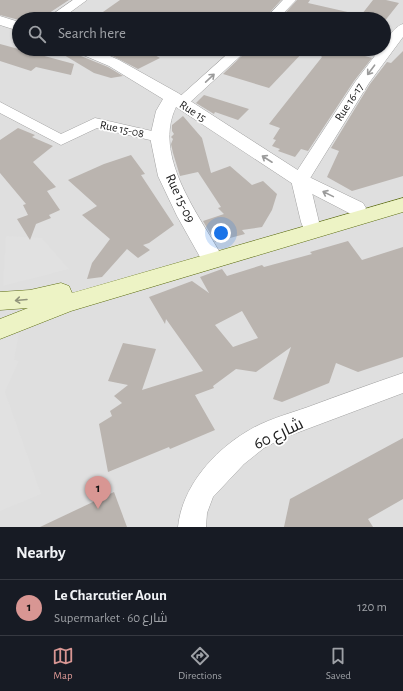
<!DOCTYPE html>
<meta charset="utf-8">
<style>
body{margin:0;font-family:"Alegreya Sans",Cairo,sans-serif;background:#20242c;color:#f1f3f6}
.you{position:absolute;left:221px;top:233px;width:14px;height:14px;margin:-10px;border:3px solid #fff;border-radius:50%;background:#1a73e8;box-shadow:0 0 0 6px #1a73e833}
.badge{display:grid;place-items:center;width:26px;height:26px;border-radius:50%;background:#d89693;color:#111;font-size:13px;font-weight:700}
.pin{position:absolute;translate:-50% -33px;filter:drop-shadow(0 1px 2px #0008)}
.pin::after{content:'';position:absolute;top:21px;width:14px;height:12px;background:inherit;clip-path:polygon(0 0,100% 0,50% 100%)}
.list{margin:0;padding:0;list-style:none}
h2{display:flex;justify-content:space-between;align-items:center;height:52px;margin:0;padding:0 16px;font-size:17px}
h2 small{font-size:13px;font-weight:400;color:#9ea1a6}
.list li{display:grid;grid-template-columns:26px 1fr auto;gap:12px;align-items:center;box-sizing:border-box;height:56px;padding:0 16px;border-top:1px solid #363941}
.list b{display:block;font-size:15px;white-space:nowrap}
.list p{margin:0;font-size:13px;white-space:nowrap;color:#9ea1a6}
.list em{font-size:13px;font-style:normal;color:#9ea1a6}
.icon{flex:none;width:22px;height:22px;fill:none;stroke:currentColor;stroke-width:2;stroke-linecap:round;stroke-linejoin:round}
.map{position:relative;flex:none;width:403px;height:527px;overflow:hidden}
.search{position:absolute;background:#171b24;box-shadow:0 1px 3px #0004;left:12px;right:12px;top:12px;height:44px;display:flex;align-items:center;gap:10px;box-sizing:border-box;padding:0 14px;border-radius:22px;color:#9ea1a6;font-size:15px}
.sheet{height:108px;background:#171b24}
nav{display:flex;justify-content:space-around;align-items:center;box-sizing:border-box;height:56px;border-top:1px solid #363941;background:#171b24;font-size:11px;color:#9ea1a6}
nav a{display:grid;justify-items:center;gap:2px}
nav .on{color:#d89693}
.map>svg:first-child{display:block}
</style>
<div class="map">
<svg width="403" height="527" viewBox="0 0 403 527">
<rect width="100%" height="100%" fill="#f0efe9"/>
<path fill="#dfdfdf" fill-rule="evenodd" d="M 0,0 L 403,0 L 403,527 L 0,527 ZM 19,19 L 384,19 L 384,49 L 19,49 Z"/>
<g fill="#e1e1e1">
<path d="M 6,236 L 42,238 L 69,269 L 3,286 Z"/>
<path d="M 19,333 L 14,360 L 19,361 L 5,392 L 41,494 L 0,511 L 0,340 Z"/>
</g>
<g fill="#bab4af" fill-rule="evenodd">
<path d="M 0,0 L 69,0 L 40,19 L 19,19 L 19,20 L 0,15 Z"/>
<path d="M 120,0 L 281,0 L 264,19 L 93,19 Z"/>
<path d="M 297,0 L 310,0 L 308,3 L 352,13 L 352,19 L 280,19 Z"/>
<path d="M 373,0 L 386,0 L 399,3 L 384,22 L 384,19 L 358,19 Z"/>
<path d="M 0,44 L 74,64 L 71,75 L 36,67 L 31,71 L 0,61 Z"/>
<path d="M 144,49 L 160,58 L 138,69 L 103,51 Z"/>
<path d="M 249,49 L 306,49 L 269,88 L 223,74 Z"/>
<path d="M 314,49 L 361,49 L 358,54 L 372,58 L 354,81 L 308,151 L 301,149 L 295,157 L 278,151 L 280,149 L 272,146 L 276,140 L 273,139 L 280,128 L 269,124 L 322,57 Z"/>
<path d="M 403,51 L 403,176 L 352,191 L 327,177 L 339,151 L 331,148 L 370,84 L 387,62 L 391,63 Z"/>
<path d="M 76,54 L 108,67 L 123,76 L 111,78 L 94,73 L 64,55 Z"/>
<path d="M 204,95 L 249,109 L 238,120 L 215,112 L 214,114 L 196,103 Z"/>
<path d="M 183,116 L 202,138 L 211,173 L 230,166 L 252,185 L 263,181 L 277,194 L 272,210 L 262,227 L 242,230 L 245,234 L 215,242 L 203,221 L 224,214 L 218,208 L 221,207 L 198,172 L 180,176 L 173,153 L 171,144 L 173,139 L 171,137 L 174,134 L 172,131 L 172,125 Z"/>
<path d="M 18,128 L 35,135 L 32,137 L 53,146 L 33,162 L 56,187 L 47,191 L 60,210 L 49,215 L 51,218 L 36,224 L 30,240 L 17,219 L 28,215 L 23,205 L 26,204 L 0,173 L 0,140 Z"/>
<path d="M 131,155 L 145,174 L 141,175 L 174,225 L 149,243 L 143,245 L 150,250 L 138,258 L 127,249 L 102,277 L 87,279 L 92,263 L 110,239 L 82,215 L 97,206 L 68,180 L 104,164 Z"/>
<path d="M 348,241 L 362,260 L 403,247 L 403,357 L 358,372 L 336,363 L 329,383 L 282,402 L 273,399 L 291,347 L 256,372 L 236,369 L 213,386 L 214,388 L 195,395 L 215,430 L 170,449 L 169,447 L 108,472 L 99,424 L 112,416 L 110,411 L 122,403 L 114,396 L 128,385 L 108,381 L 123,343 L 156,349 L 142,390 L 203,371 L 166,319 L 165,324 L 149,297 L 192,281 L 209,293 L 200,277 L 222,269 L 227,276 L 262,265 L 264,267 L 312,254 L 310,252 ZM 242,311 L 258,338 L 233,347 L 215,325 Z"/>
<path d="M 403,438 L 403,499 L 368,519 L 373,527 L 284,527 L 290,499 Z"/>
<path d="M 114,492 L 127,527 L 40,527 Z"/>
</g>
<g fill="none" stroke-linecap="round" stroke-linejoin="round">
<g stroke="#a2a2a2" stroke-width="1">
<g id="minor">
<path d="M 73,0 L 87,0 L 61,19 L 46,19 Z"/>
<path d="M 283,0 L 296,0 L 278,19 L 265,19 Z"/>
<path d="M 403,24 L 403,37 L 369,83 L 309,180 L 319,222 L 317,227 L 310,229 L 303,227 L 301,222 L 291,180 L 355,82 L 380,49 L 384,49 C 384,41 395,26 403,24 Z"/>
<path d="M 233,49 L 248,49 L 186,106 L 176,106 L 173,103 L 176,100 Z"/>
<path d="M 0,102 L 61,134 L 95,118 L 165,134 L 167,137 L 165,140 L 159,142 L 97,128 L 61,145 L 0,113 Z"/>
<path d="M 403,373 L 403,393 L 283,438 L 264,448 L 244,464 L 213,497 L 207,513 L 206,527 L 178,527 C 182,487 213,452 246,432 C 265,420 288,414 308,407 C 340,395 371,384 403,373 Z"/>
</g>
</g>
<g stroke="#a2a2a2" stroke-width="1">
<g id="tertiary">
<path d="M 0,16 L 19,22 L 19,31 L 0,25 Z"/>
<path d="M 73,49 L 94,49 L 119,60 L 178,93 L 307,176 L 363,203 L 366,208 L 363,213 L 356,215 L 349,213 L 293,184 L 176,107 C 153,154 196,211 219,251 L 216,257 L 208,259 L 200,257 L 177,216 L 158,176 L 150,137 L 156,111 L 163,99 L 109,66 L 76,52 Z"/>
</g>
</g>
<g stroke="#5e6e13" stroke-width="1">
<path id="secondary" d="M 403,198 L 403,212 L 71,311 L 0,339 L 0,319 L 28,308 L 0,310 L 0,292 L 30,290 L 61,283 L 69,286 L 72,293 Z"/>
</g>
<use href="#minor" fill="#fff" fill-rule="evenodd"/>
<use href="#tertiary" fill="#fff" fill-rule="evenodd"/>
<use href="#secondary" fill="#edf3c5" fill-rule="evenodd"/>
</g>
<defs><path id="oneway-shaft" d="M-6 0H5M1.5-3L5.5 0L1.5 3" fill="none" stroke-width="1.6" stroke-linecap="round" stroke-linejoin="round"/></defs>
<g stroke="#9b9b9b">
<use href="#oneway-shaft" transform="translate(371 70) rotate(127)"/>
<use href="#oneway-shaft" transform="translate(210 78) rotate(-43)"/>
<use href="#oneway-shaft" transform="translate(267 159) rotate(-147)"/>
<use href="#oneway-shaft" transform="translate(328 194) rotate(-154)"/>
</g>
<use stroke="#91947b" href="#oneway-shaft" transform="translate(21 300) rotate(175)"/>
<g text-anchor="middle" stroke-width="3.5" stroke-linejoin="round" paint-order="stroke">
<g font-size="12" fill="#212121" stroke="#fff">
<text transform="translate(349 102) rotate(-57)" y="4">Rue 16-17</text>
<text transform="translate(193 111) rotate(33)" y="4">Rue 15</text>
<text transform="translate(122 129) rotate(12)" y="4">Rue 15-08</text>
</g>
<g font-size="14" fill="#212121" stroke="#fff">
<text transform="translate(181 198) rotate(65)" y="5">Rue 15-09</text>
</g>
<g font-size="17" fill="#212121" stroke="#fff">
<text transform="translate(278 433) rotate(-25)" y="6">شارع 60</text>
</g>
</g>
</svg>
<div class="you"></div>
<div class="pin badge" style="left:98px;top:509px">1</div>
<div class="search"><svg class="icon" aria-label="search" viewBox="0 0 24 24"><circle cx="10" cy="10" r="6"/><path d="M15 15l6 6"/></svg>Search here</div>
</div>
<section class="sheet">
<h2>Nearby<small></small></h2>
<ul class="list">
<li><span class="badge">1</span><div><b>Le Charcutier Aoun</b><p>Supermarket · شارع 60</p></div><em>120 m</em></li>
</ul>
</section>
<nav>
<a class="on"><svg class="icon" aria-label="map" viewBox="0 0 24 24"><path d="M3 6l6-2 6 2 6-2v14l-6 2-6-2-6 2zM9 4v14M15 6v14"/></svg>Map</a>
<a><svg class="icon" aria-label="directions" viewBox="0 0 24 24"><path d="M12 3l9 9-9 9-9-9zM9 14v-3h6M13 9l2 2-2 2"/></svg>Directions</a>
<a><svg class="icon" aria-label="saved" viewBox="0 0 24 24"><path d="M7 4h10v16l-5-4-5 4z"/></svg>Saved</a>
</nav>
